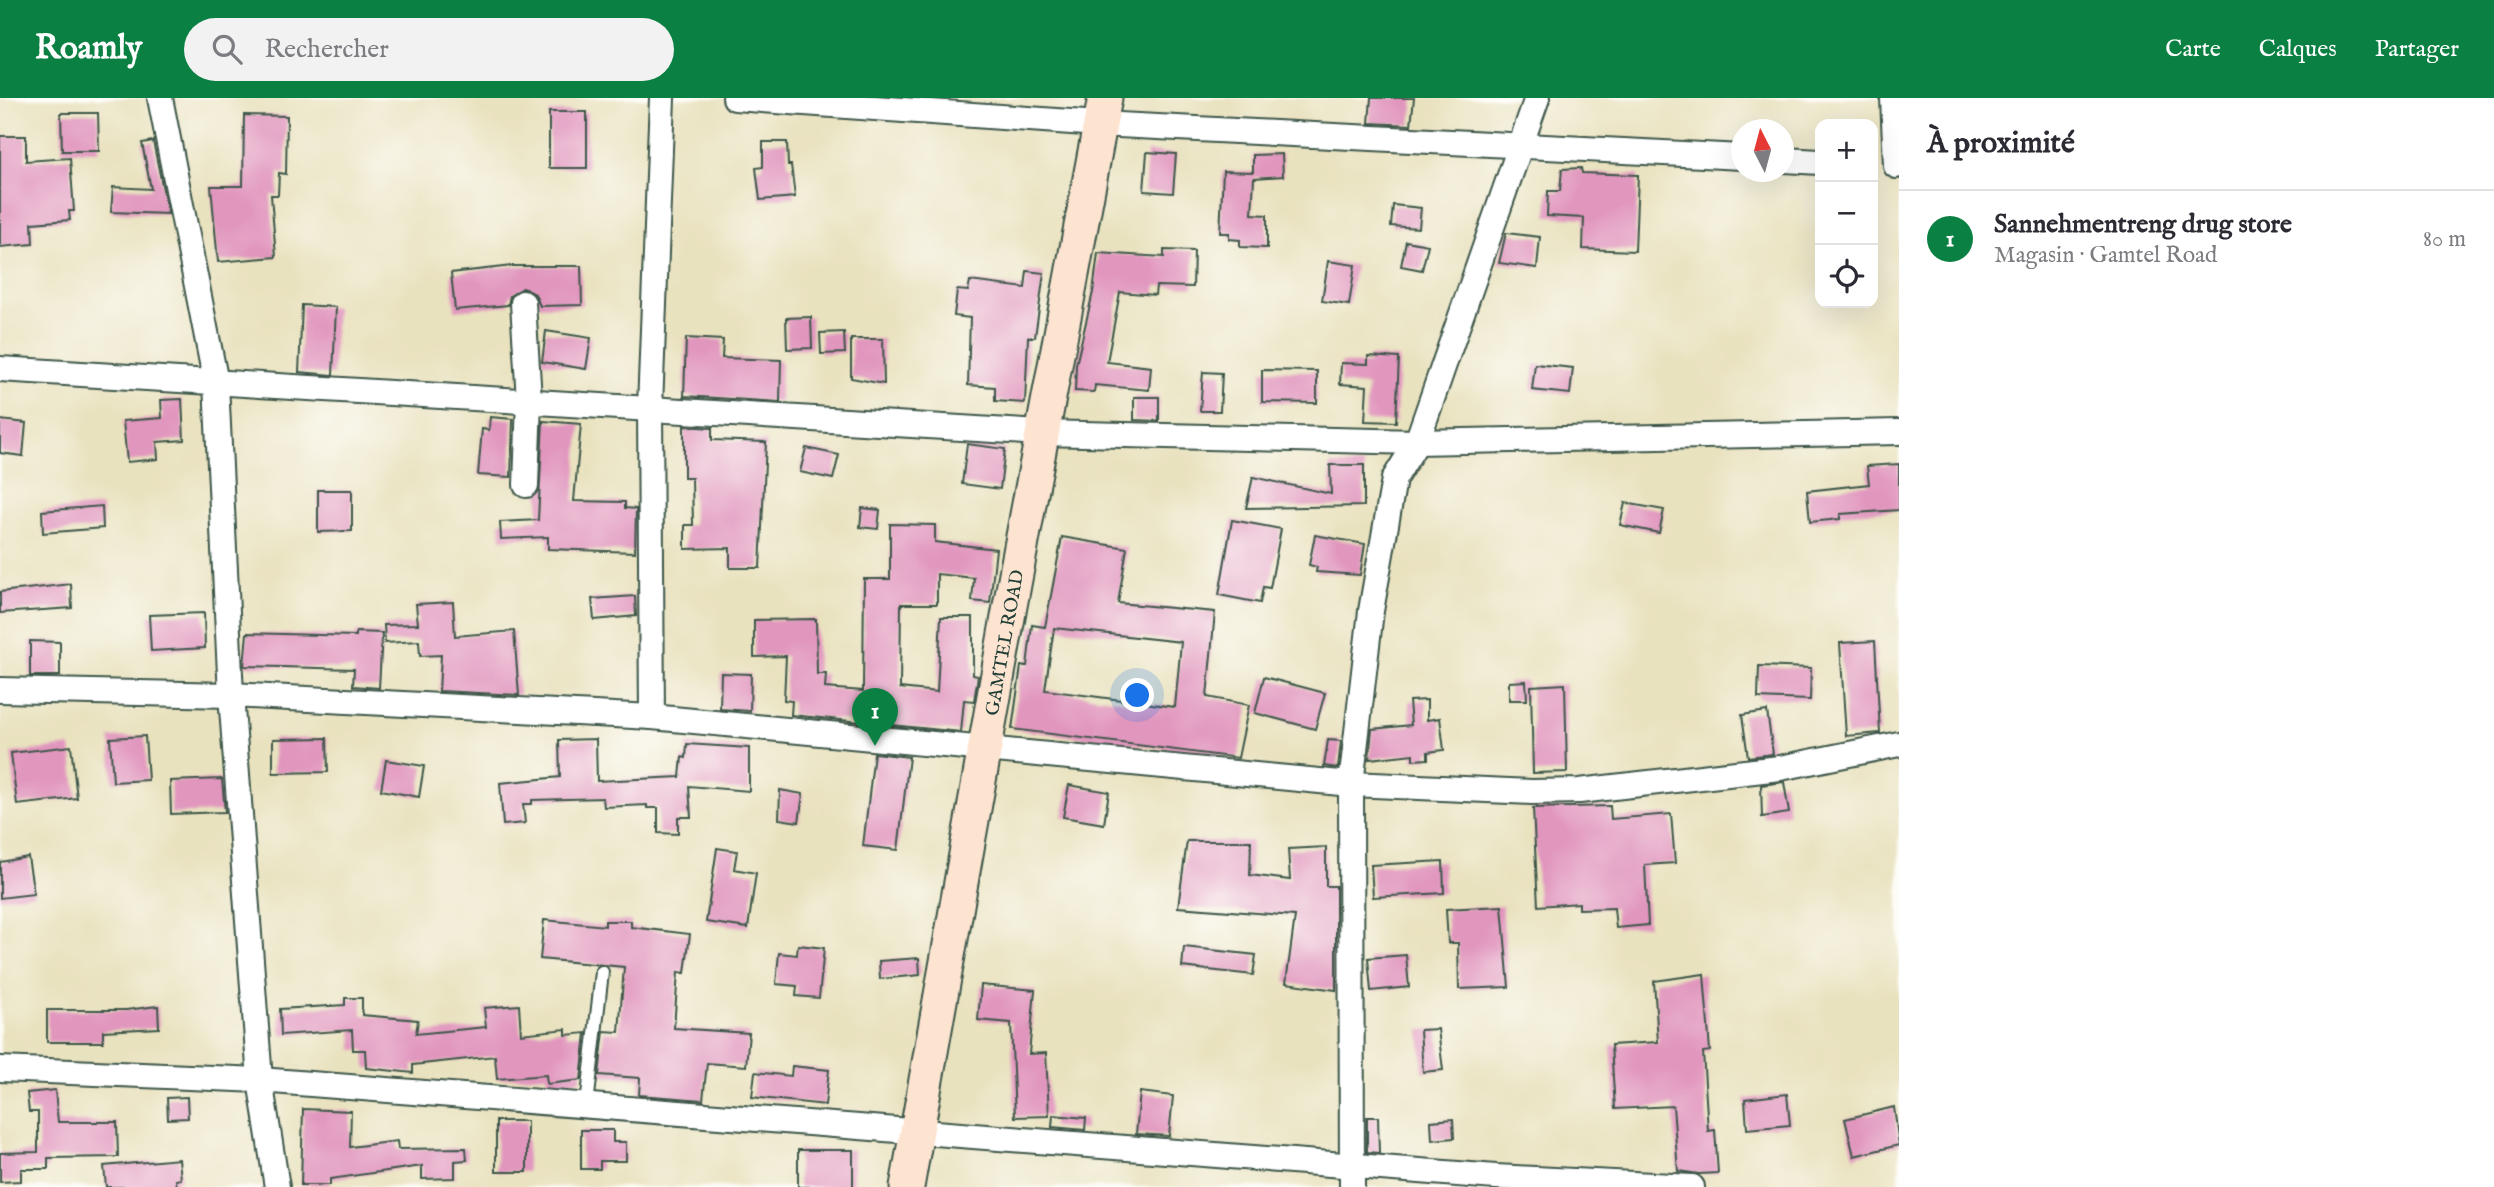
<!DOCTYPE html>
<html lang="fr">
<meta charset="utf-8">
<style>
body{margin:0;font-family:"IM FELL English",serif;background:#f2f2f3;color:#2b2b33}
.controls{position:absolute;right:21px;top:21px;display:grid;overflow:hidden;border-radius:14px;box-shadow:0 7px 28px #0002}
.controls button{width:63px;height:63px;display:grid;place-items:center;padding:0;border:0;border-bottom:2px solid #e1e1e2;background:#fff;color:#2b2b33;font:35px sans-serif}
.compass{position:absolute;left:1731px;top:21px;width:63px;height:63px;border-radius:50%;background:#fff;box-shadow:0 7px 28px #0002;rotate:354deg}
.you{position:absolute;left:1138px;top:598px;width:24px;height:24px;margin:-18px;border:5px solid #fff;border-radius:50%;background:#1a73e8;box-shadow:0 0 0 10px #1a73e833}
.badge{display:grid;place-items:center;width:46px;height:46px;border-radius:50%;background:#0b8043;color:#fff;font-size:23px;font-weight:700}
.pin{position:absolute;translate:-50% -58px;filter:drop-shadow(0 2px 4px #0008)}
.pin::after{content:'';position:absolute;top:37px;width:24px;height:21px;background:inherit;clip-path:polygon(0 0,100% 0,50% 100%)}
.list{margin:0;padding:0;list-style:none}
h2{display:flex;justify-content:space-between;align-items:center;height:91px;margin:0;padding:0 28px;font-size:30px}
h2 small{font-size:23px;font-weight:400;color:#7c7c81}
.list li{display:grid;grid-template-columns:46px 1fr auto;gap:21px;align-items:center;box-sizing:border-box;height:98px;padding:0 28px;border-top:2px solid #e1e1e2}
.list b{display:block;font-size:26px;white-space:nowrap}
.list p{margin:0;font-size:23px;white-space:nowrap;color:#7c7c81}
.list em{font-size:23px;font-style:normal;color:#7c7c81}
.icon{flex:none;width:38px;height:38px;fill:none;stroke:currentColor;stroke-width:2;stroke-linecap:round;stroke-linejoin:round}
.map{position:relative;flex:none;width:1899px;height:1089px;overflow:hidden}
header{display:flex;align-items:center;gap:42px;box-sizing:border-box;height:98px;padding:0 35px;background:#0b8043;color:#fff}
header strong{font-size:33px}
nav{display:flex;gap:38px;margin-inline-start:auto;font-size:24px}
.search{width:490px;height:63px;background:#f2f2f3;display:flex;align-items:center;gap:18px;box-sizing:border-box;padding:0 24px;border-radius:38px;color:#7c7c81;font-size:26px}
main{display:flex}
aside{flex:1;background:#fff}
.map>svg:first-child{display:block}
</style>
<header>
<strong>Roamly</strong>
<div class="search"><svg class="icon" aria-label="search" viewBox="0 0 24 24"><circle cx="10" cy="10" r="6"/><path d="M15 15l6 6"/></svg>Rechercher</div>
<nav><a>Carte</a><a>Calques</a><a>Partager</a></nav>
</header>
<main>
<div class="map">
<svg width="1899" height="1089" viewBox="0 0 1899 1089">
<rect width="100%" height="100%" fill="#fdfcf7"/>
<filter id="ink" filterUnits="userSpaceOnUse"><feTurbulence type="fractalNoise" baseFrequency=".0143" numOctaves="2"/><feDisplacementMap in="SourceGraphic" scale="14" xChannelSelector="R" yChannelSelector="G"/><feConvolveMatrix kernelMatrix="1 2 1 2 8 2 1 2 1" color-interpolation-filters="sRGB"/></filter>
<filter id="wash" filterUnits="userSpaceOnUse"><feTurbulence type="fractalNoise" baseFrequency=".00686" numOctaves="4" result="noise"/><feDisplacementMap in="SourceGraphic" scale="28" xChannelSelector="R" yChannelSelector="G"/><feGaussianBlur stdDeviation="1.57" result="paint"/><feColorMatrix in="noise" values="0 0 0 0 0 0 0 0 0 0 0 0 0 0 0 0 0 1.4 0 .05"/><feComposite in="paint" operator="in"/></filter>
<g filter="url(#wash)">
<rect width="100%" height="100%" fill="#e9e2bf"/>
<g id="blocks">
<g fill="#e196be" fill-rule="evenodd">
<path d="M 1371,0 L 1414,0 L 1411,27 L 1369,25 Z"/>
<rect x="549" y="14" width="38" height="56"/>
<path d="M 61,15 L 98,15 L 99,53 L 62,53 Z"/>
<path d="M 244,17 L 287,18 L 286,76 L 279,75 L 278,97 L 271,97 L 276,159 L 218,164 L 211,88 L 243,88 Z"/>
<path d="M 0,38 L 26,38 L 26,63 L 70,60 L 74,113 L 69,113 L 70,122 L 32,125 L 33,146 L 0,149 Z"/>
<path d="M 153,43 L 168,116 L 111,114 L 113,89 L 151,91 L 142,45 Z"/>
<path d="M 763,44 L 787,44 L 788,67 L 791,67 L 795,99 L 760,102 L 756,70 L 763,69 Z"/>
<path d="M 1147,54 L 1176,56 L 1173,95 L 1144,93 Z"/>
<path d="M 1282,56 L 1283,78 L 1254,80 L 1252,116 L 1267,117 L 1267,150 L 1240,149 L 1240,142 L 1229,141 L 1229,135 L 1220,135 L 1223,73 L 1253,74 L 1253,57 Z"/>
<path d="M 1581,70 L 1582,75 L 1638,77 L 1635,153 L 1583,151 L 1584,120 L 1547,118 L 1548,93 L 1560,93 L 1562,71 Z"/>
<path d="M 1393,107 L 1421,110 L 1419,130 L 1391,128 Z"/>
<path d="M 1506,135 L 1540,139 L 1537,170 L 1499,165 Z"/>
<path d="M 1406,143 L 1428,147 L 1422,172 L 1401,168 Z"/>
<path d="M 1164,152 L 1194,153 L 1193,189 L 1156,188 L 1155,197 L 1120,194 L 1107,264 L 1151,269 L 1149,292 L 1095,287 L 1094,294 L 1075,293 L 1076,267 L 1093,194 L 1098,155 L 1164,159 Z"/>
<path d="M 1328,163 L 1355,167 L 1349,207 L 1322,203 Z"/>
<path d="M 512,168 L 581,168 L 582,207 L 540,208 L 535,196 L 523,190 L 510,198 L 508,207 L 455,212 L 451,175 Z"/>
<path d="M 1027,173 L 1044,175 L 1035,239 L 1028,239 L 1025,305 L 995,303 L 995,289 L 968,287 L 970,220 L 954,218 L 957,192 L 968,193 L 970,183 L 1025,190 Z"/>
<path d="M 302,207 L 336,209 L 333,277 L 299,274 Z"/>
<path d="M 811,219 L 812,250 L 787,251 L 786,220 Z"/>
<path d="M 546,233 L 591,240 L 586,271 L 542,264 Z"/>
<path d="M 844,234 L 845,255 L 821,256 L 820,235 Z"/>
<path d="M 686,240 L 723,242 L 722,260 L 781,262 L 780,304 L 684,298 Z"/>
<path d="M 851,241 L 883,241 L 884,286 L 851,280 Z"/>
<path d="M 1368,258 L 1399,260 L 1396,324 L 1365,323 L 1367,288 L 1340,286 L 1341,265 L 1368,266 Z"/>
<path d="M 1535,266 L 1573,270 L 1570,296 L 1532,292 Z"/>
<path d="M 1262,272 L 1317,273 L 1317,305 L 1262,304 Z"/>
<path d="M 1203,274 L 1222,275 L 1220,313 L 1200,313 Z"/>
<path d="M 1134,299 L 1159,299 L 1159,323 L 1134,322 Z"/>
<path d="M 182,301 L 184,342 L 157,344 L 158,361 L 127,364 L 123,323 L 162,320 L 161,302 Z"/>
<path d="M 490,319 L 513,321 L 511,379 L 478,377 L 482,331 L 489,332 Z"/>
<path d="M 0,322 L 26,325 L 23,358 L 0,355 Z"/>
<path d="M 543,323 L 581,326 L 574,403 L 625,404 L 625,410 L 636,411 L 635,454 L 548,451 L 548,439 L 501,441 L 500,424 L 538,422 Z"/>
<path d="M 684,328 L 712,330 L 712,342 L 766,344 L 760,470 L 730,470 L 730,450 L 685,451 L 685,427 L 693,427 L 692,380 L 684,380 Z"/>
<path d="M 967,346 L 1005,351 L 1000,391 L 962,386 Z"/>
<path d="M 806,350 L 839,357 L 833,381 L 800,374 Z"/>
<path d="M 1899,366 L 1899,412 L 1840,416 L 1840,421 L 1810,424 L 1807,393 L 1869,386 L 1867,368 Z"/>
<path d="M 1330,367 L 1364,367 L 1364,408 L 1246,410 L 1253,379 L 1331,396 Z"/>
<path d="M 318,392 L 352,392 L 352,433 L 318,434 Z"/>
<path d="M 1625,405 L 1664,412 L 1659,435 L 1620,427 Z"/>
<path d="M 102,408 L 103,430 L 43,435 L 42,413 Z"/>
<path d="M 862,410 L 880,412 L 878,431 L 860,429 Z"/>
<path d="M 1232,422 L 1281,431 L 1270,490 L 1263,489 L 1260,505 L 1219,497 Z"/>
<path d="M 890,426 L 935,427 L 935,444 L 996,451 L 990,505 L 972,503 L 974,480 L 937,476 L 937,506 L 901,506 L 900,590 L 937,594 L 941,519 L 973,519 L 973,577 L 978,578 L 974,603 L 964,602 L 961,634 L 791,617 L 792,603 L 784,602 L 786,558 L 754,559 L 754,522 L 816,521 L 817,576 L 826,576 L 825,590 L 863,593 L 864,481 L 890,481 Z"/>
<path d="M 1315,437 L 1365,446 L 1360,477 L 1316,474 L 1317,469 L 1309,467 Z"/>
<path d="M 1062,439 L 1127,450 L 1118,505 L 1215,514 L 1207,599 L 1249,607 L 1238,660 L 1012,631 L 1021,568 L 1027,568 L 1032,527 L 1045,529 ZM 1054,530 L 1181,544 L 1175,609 L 1045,592 Z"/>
<path d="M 71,486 L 72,510 L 0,515 L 0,494 Z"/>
<path d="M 635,498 L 636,518 L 594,522 L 592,501 Z"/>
<path d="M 453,504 L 455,538 L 514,533 L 519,597 L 439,593 L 441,557 L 420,558 L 419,543 L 385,545 L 384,527 L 418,526 L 416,506 Z"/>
<path d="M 204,515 L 205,550 L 151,553 L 149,517 Z"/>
<path d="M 356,534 L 382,535 L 379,590 L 353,588 L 354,571 L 244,568 L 247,535 L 356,538 Z"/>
<path d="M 30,543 L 60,544 L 60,578 L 30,578 Z"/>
<path d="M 1875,543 L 1880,635 L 1846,638 L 1840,545 Z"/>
<path d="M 1759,568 L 1811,570 L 1810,602 L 1758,600 Z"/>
<path d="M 721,575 L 751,576 L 750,613 L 720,611 Z"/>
<path d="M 1264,579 L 1325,595 L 1315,631 L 1255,615 Z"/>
<path d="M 1526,583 L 1527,602 L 1509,602 L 1509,584 Z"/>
<path d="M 1565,586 L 1567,674 L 1533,675 L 1531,588 Z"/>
<path d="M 1427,602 L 1427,622 L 1440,620 L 1444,652 L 1428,654 L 1428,661 L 1413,662 L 1413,656 L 1369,661 L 1372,631 L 1411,627 L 1409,603 Z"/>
<path d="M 1767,613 L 1773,656 L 1748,659 L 1742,617 Z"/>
<path d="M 145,638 L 148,682 L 113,684 L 110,640 Z"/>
<path d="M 327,640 L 328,674 L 273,675 L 273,641 Z"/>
<path d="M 596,641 L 597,683 L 680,679 L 682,659 L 686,660 L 687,646 L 749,650 L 749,693 L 689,688 L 691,719 L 678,719 L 678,736 L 658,735 L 658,710 L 647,710 L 647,707 L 604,709 L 603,700 L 532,702 L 532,706 L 523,706 L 525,725 L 503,727 L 500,685 L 560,679 L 559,642 Z"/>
<path d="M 1328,642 L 1341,643 L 1338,670 L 1324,668 Z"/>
<path d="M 71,648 L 77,700 L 17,707 L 11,655 Z"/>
<path d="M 874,655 L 909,659 L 898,752 L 863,748 Z"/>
<path d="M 386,662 L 424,668 L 419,699 L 381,692 Z"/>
<path d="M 222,681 L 225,714 L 171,716 L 170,683 Z"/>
<path d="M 1784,684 L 1789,715 L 1762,719 L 1761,687 Z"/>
<path d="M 1069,687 L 1109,694 L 1104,726 L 1063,719 Z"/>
<path d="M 780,692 L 803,696 L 799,724 L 779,721 Z"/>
<path d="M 1610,708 L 1611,721 L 1671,716 L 1675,765 L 1645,767 L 1648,827 L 1616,830 L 1614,810 L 1579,811 L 1579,805 L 1538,808 L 1533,710 Z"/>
<path d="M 1187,743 L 1251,743 L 1250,777 L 1290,782 L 1288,751 L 1326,749 L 1326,788 L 1336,788 L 1336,892 L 1286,885 L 1295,818 L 1178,809 Z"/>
<path d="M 717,750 L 737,753 L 734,771 L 756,775 L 748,830 L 706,824 Z"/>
<path d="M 28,759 L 34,796 L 0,800 L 0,764 Z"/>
<path d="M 1443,763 L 1444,795 L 1373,799 L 1371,767 Z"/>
<path d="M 1502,808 L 1509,889 L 1459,891 L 1458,845 L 1448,845 L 1446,811 Z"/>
<path d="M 544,822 L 605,828 L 605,823 L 631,823 L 631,829 L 690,836 L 685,875 L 678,874 L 674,930 L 749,935 L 746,968 L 707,965 L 703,1002 L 639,997 L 640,980 L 599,977 L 604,933 L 619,934 L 624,869 L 540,861 Z"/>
<path d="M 798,847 L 824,850 L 819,900 L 796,898 L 797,888 L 776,886 L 779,855 L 797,857 Z"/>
<path d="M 1184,849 L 1256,857 L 1253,877 L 1182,869 Z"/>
<path d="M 1406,857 L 1409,889 L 1371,893 L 1368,860 Z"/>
<path d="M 919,860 L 920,877 L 880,881 L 879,863 Z"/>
<path d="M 1704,876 L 1710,953 L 1703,954 L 1708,1033 L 1715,1032 L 1718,1075 L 1699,1076 L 1678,1073 L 1673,1008 L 1615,1011 L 1611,947 L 1658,944 L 1654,883 Z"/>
<path d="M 981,887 L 1035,892 L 1029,956 L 1046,955 L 1049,1018 L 1015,1019 L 1011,925 L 978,922 Z"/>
<path d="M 345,900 L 362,900 L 362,917 L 418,922 L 416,936 L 486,929 L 484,910 L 519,907 L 521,936 L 566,931 L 566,937 L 586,935 L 581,982 L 547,986 L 546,977 L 497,981 L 495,958 L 413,967 L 413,975 L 366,970 L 365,952 L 353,952 L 352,932 L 281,937 L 280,911 L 345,907 Z"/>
<path d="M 158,908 L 159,930 L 103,933 L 103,944 L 47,944 L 47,912 L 126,912 Z"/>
<path d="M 1438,931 L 1443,972 L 1423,974 L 1420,932 Z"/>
<path d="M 792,968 L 829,972 L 825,1007 L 752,999 L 755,974 L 791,978 Z"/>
<path d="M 55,992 L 58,1024 L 117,1024 L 118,1059 L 48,1060 L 48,1071 L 21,1071 L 21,1083 L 0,1084 L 0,1055 L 38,1054 L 38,1014 L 29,1014 L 27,995 Z"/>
<path d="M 1140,994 L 1173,998 L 1169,1038 L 1136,1036 Z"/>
<path d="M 1787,996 L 1790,1027 L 1747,1031 L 1745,1001 Z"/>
<path d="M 187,999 L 188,1020 L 168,1021 L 167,1000 Z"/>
<path d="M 1894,1009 L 1899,1047 L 1854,1058 L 1845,1021 Z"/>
<path d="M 303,1011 L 351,1013 L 350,1049 L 397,1043 L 398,1051 L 466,1050 L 467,1062 L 455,1063 L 455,1080 L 422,1081 L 422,1068 L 330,1081 L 330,1087 L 301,1087 Z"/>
<path d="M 1053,1017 L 1086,1020 L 1085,1032 L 1052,1029 Z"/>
<path d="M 1367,1019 L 1378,1019 L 1379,1055 L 1367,1054 Z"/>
<path d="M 1453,1021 L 1454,1040 L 1432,1042 L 1431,1023 Z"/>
<rect x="496" y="1023" width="31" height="51"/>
<path d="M 581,1032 L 613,1032 L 613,1044 L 626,1044 L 626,1063 L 600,1063 L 600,1071 L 581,1071 Z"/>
<rect x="798" y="1052" width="55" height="37"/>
<path d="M 179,1061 L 181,1081 L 176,1082 L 177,1089 L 106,1089 L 104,1068 Z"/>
</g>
</g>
</g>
<g filter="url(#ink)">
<use href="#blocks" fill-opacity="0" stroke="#3d5649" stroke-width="2"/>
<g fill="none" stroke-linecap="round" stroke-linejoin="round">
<g stroke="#3d5649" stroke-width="16">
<path id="lane" d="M 587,1007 L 602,874"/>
</g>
<g stroke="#3d5649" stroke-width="28">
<g id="street">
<path d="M 160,0 L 216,285 L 231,597 L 260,982 L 277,1089"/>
<path d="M 735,0 L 1099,26 L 1742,59"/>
<path d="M 1893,0 L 1896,68"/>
<path d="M 1784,62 L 1820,64"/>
<path d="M 523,205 L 529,302 L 526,387"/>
<path d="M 0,271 L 1041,335 L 1417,344 L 1899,334"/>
<path d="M 0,592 L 231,597 L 652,619 L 1351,686 L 1532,694 L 1579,693 L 1780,670 L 1899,646"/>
<path d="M 652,619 L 650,309 L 662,0"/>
<path d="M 0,971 L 260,982 L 1496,1079 L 1692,1089"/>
<path d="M 1352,1089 L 1351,686 L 1371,513 L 1394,381 L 1417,344 L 1537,0"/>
</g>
</g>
<g stroke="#3d5649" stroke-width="37">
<g id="secondary">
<path id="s1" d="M 907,1089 L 1010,508 L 1105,0"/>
</g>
</g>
<use href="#lane" stroke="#fff" stroke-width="12"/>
<use href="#street" stroke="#fff" stroke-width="24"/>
<use href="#secondary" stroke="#fde4d1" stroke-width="33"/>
</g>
</g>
<g text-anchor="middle" stroke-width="5" stroke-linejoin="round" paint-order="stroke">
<g font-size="19" fill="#1f3d34" stroke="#fdfcf7">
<text dy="7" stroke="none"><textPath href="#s1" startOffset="553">GAMTEL ROAD</textPath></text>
</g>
</g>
</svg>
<div class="controls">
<button>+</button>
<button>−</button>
<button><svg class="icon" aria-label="locate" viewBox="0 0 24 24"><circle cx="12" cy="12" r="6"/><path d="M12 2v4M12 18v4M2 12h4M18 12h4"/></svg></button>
</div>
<svg class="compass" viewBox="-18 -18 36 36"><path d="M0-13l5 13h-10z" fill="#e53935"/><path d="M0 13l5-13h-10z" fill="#7c7c81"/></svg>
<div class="you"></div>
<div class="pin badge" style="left:875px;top:648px">1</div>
</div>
<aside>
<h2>À proximité<small></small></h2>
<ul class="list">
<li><span class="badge">1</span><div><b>Sannehmentreng drug store</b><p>Magasin · Gamtel Road</p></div><em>80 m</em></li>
</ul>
</aside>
</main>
